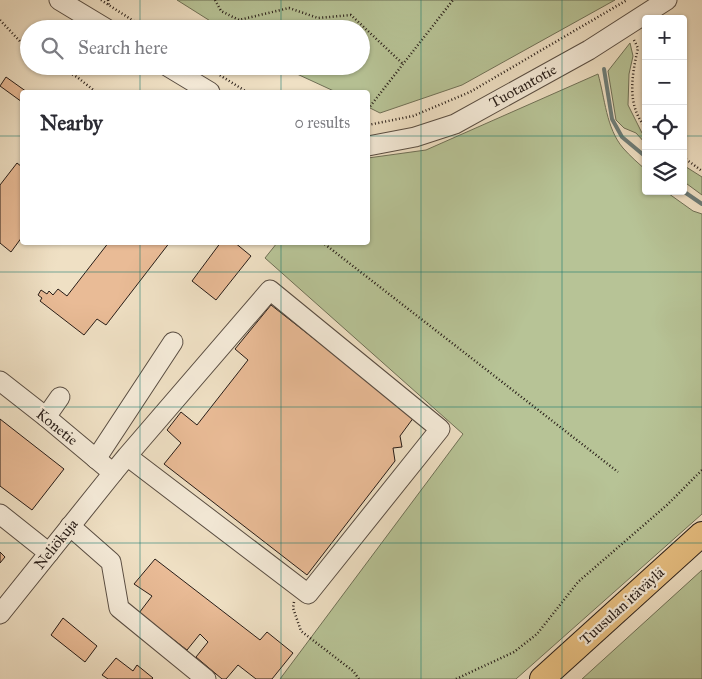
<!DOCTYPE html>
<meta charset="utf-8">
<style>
body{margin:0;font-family:"IM FELL Great Primer",serif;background:#f7f7f7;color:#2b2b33}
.controls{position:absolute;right:15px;top:15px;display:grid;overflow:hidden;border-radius:5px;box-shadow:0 1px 4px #0004}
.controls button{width:45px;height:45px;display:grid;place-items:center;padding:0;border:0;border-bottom:1px solid #e1e1e2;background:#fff;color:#2b2b33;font:25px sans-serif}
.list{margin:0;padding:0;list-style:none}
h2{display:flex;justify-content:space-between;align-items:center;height:65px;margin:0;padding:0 20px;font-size:21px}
h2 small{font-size:16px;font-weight:400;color:#7c7c81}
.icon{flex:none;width:28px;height:28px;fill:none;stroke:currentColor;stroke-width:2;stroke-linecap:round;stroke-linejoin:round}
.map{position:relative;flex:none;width:702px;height:679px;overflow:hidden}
.search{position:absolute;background:#fff;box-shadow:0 1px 4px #0004;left:20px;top:20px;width:350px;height:55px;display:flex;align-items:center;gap:12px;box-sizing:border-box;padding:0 18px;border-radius:28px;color:#7c7c81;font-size:19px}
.panel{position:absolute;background:#fff;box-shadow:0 1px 4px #0004;left:20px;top:90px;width:350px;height:155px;border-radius:5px}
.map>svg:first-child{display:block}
</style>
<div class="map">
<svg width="702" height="679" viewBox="0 0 702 679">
<rect width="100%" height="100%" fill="#efe0c4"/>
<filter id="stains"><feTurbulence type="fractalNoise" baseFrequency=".004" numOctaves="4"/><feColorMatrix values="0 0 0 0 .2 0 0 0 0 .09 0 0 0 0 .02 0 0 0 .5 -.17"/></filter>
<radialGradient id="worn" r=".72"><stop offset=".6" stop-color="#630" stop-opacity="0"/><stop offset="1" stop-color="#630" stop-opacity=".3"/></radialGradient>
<g fill="#b7c396" stroke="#6f7056">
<path d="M 177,0 L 615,0 L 462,85 L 380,113 L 368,107 L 368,92 L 336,92 L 297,74 L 283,66 L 361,66 L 361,29 L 223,29 Z"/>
<path d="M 630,43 L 633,56 L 629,74 L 628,105 L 642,133 L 646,136 L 646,144 L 636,133 L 624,128 L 616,120 L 608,71 Z"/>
<path d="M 598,74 C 605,98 606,128 623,148 C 630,156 638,163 646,170 L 646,191 L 665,191 L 693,211 L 702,214 L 702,514 L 516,679 L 280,679 L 463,434 L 265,258 L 277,243 L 368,242 L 368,158 L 426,150 Z"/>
<path d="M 683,165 L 702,177 L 702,195 L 683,181 Z"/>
<path d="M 702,570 L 702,679 L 582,679 Z"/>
</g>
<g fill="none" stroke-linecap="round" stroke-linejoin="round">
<g stroke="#6c7c78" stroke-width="4">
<path d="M 604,69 L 612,119 L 622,137 L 646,157"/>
<path d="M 683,191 L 702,204"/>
</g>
</g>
<g fill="#e9bb96" stroke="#271c17">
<path d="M 6,77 L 27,92 L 22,92 L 22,102 L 0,86 Z"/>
<path d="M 17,163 L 22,167 L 22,237 L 11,252 L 0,243 L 0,185 Z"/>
<path d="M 109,242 L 170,242 L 106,325 L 97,319 L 84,335 L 40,301 L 42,298 L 38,295 L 41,290 L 47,294 L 49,291 L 53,295 L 58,289 L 67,296 Z"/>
<path d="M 221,242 L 234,242 L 251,256 L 216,300 L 192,281 Z"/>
<path d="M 271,305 L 414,417 L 400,436 L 402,447 L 393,448 L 395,461 L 307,575 L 164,464 L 181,443 L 167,430 L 181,412 L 197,425 L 248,360 L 235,349 Z"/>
<path d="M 0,419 L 64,469 L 32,510 L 0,486 Z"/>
<path d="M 0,552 L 5,557 L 0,563 Z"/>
<path d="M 155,559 L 260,640 L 267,632 L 293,653 L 272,679 L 256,679 L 238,665 L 226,679 L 222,679 L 196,657 L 208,642 L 200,634 L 187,650 L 139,613 L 152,596 L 134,584 Z"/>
<path d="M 63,618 L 97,646 L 85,662 L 51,635 Z"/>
<path d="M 116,658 L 133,671 L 137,665 L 153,678 L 152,679 L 108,679 L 102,675 Z"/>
</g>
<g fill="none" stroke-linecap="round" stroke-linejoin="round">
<g stroke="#594d42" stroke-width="21">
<g id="minor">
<path d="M 59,0 L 107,29"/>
<path d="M 167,66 L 210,92"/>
<path d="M 368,146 L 415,137 L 455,124 L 589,50 L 667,0"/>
<path d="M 0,381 L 46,417 L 113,473"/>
<path d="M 46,417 L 60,397"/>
<path d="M 96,459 L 173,342"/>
<path d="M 0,514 L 49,553"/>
<path d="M 70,526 L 111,562 L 119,608 L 206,679"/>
<path d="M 0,614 L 113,473 L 127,456 L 270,290 L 440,429 L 308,594 L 127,456"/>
</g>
</g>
<g stroke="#271c17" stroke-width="26">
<path id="major" d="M 542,679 L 702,534"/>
</g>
<g stroke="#271c17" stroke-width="2.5" stroke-dasharray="1 2.5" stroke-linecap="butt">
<path d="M 101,0 L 146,29"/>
<path d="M 108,0 L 109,5"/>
<path d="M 215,0 L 221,11 L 239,20 L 289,8 L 318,18 L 351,15 L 403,64"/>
<path d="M 0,20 L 29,51"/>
<path d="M 634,40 L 638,48 C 632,75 626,105 646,128"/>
<path d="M 57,66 L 77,77 L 96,92"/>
<path d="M 205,66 L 247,92"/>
<path d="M 368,109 L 453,0"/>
<path d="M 368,125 L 413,116 L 470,92 L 627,0"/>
<path d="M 683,157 L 702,171"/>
<path d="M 322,242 L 618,472"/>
<path d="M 294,602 L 293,608 L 301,631 L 353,671 L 359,679"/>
<path d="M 456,679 L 514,652 L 537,634 L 578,582 L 667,505 L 702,470"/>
</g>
<use href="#minor" stroke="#f5ebd9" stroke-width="19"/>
<use href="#major" stroke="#e8c082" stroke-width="24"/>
</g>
<path fill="none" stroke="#0f766e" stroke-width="1" stroke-opacity="0.55" d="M 140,0 L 140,29M 281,0 L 281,29M 421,0 L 421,679M 562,0 L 562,679M 140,66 L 140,92M 281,66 L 281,92M 0,136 L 22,136M 368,136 L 646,136M 683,136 L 702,136M 140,242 L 140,679M 281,242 L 281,679M 0,272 L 702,272M 0,407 L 702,407M 0,543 L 702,543"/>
<g text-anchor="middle" stroke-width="4.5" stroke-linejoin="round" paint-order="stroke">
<g font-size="15" fill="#271c17" stroke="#f5ebd9">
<text transform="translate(523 86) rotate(-29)" y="5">Tuotantotie</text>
<text transform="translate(57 427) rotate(39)" y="5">Konetie</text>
<text transform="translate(56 544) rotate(-51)" y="5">Neliökuja</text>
<text transform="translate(622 606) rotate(-42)" y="5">Tuusulan itäväylä</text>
</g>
</g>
<rect width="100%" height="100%" filter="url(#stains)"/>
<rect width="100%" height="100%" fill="url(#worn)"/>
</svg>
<div class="controls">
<button>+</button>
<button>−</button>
<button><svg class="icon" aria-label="locate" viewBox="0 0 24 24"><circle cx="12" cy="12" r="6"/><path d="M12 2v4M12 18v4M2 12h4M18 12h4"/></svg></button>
<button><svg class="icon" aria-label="layers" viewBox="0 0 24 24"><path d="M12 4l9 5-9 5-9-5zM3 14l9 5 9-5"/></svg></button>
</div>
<div class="search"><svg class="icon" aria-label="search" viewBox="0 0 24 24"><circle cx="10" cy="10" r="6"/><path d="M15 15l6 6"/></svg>Search here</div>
<section class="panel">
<h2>Nearby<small>0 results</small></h2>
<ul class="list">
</ul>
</section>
</div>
